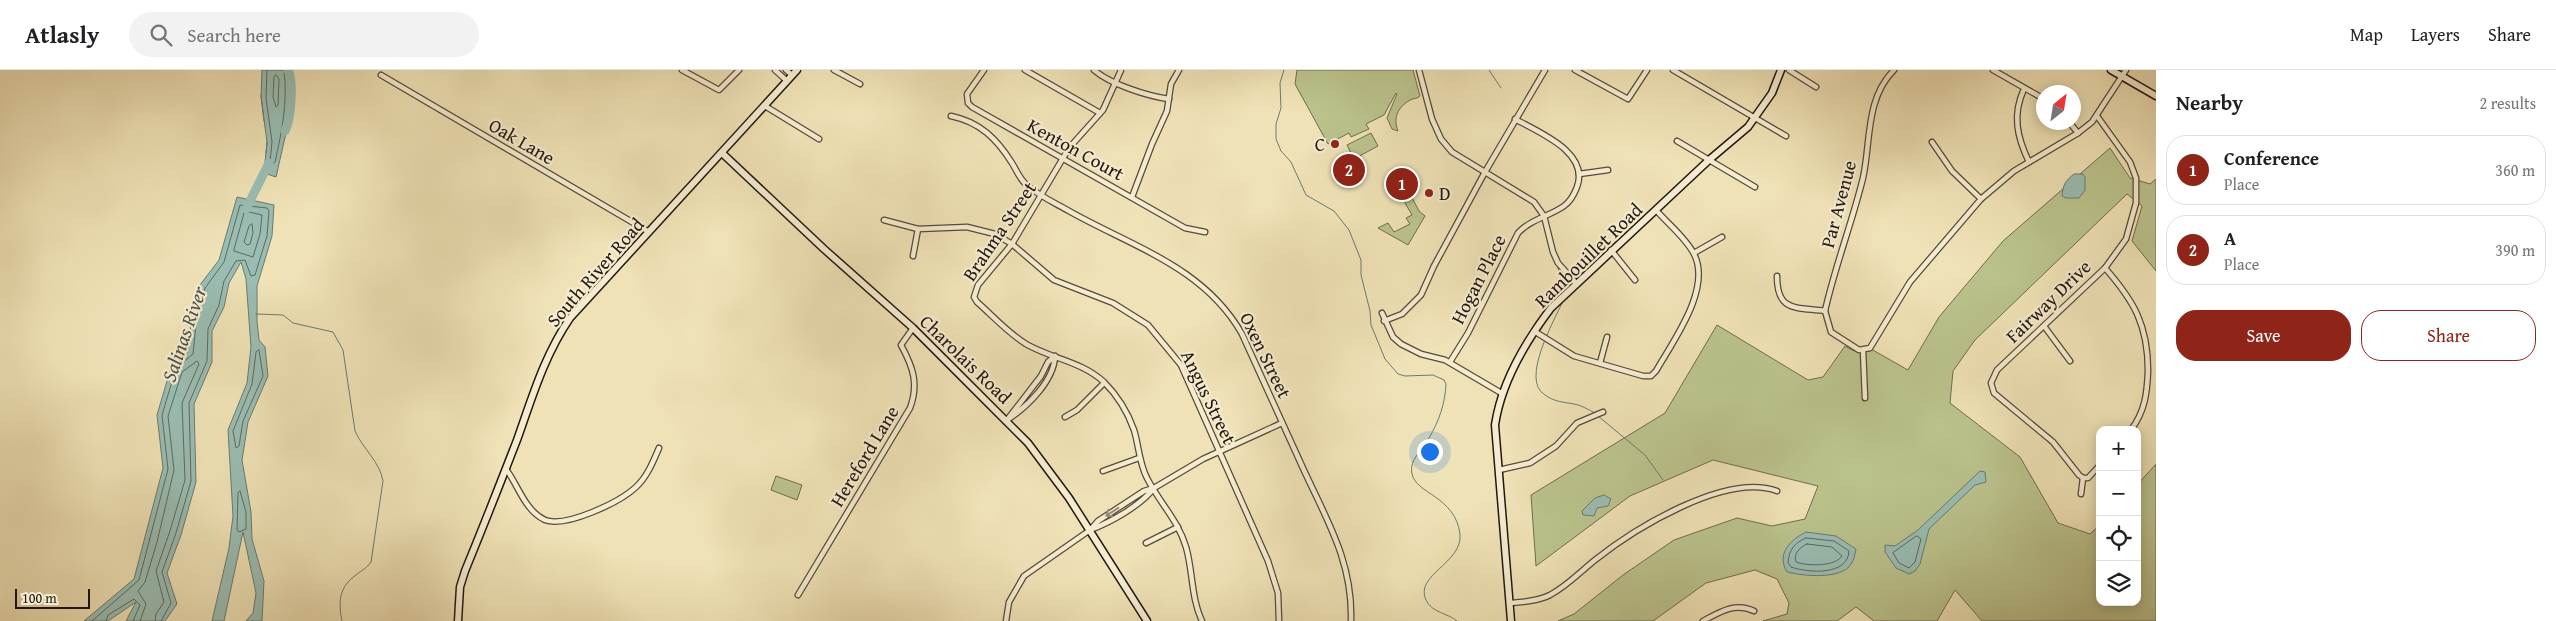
<!DOCTYPE html>
<meta charset="utf-8">
<style>
body{margin:0;font-family:"Gentium Book Plus",serif;background:#f2f2f2;color:#202124}
.controls{position:absolute;right:15px;bottom:15px;display:grid;overflow:hidden;border-radius:10px;box-shadow:0 2px 12px #0003}
.controls button{width:45px;height:45px;display:grid;place-items:center;padding:0;border:0;border-bottom:1px solid #e0e0e0;background:#fff;color:#202124;font:25px sans-serif}
.compass{position:absolute;left:2036px;top:15px;width:45px;height:45px;border-radius:50%;background:#fff;box-shadow:0 2px 12px #0003;rotate:30deg}
.scale{position:absolute;left:15px;bottom:12px;width:75px;box-sizing:border-box;padding-left:5px;border:2px solid #22170e;border-top:0;font-size:14px;line-height:18px;white-space:nowrap;color:#22170e;-webkit-text-stroke:4px #f5ecd0;paint-order:stroke}
.you{position:absolute;left:1429px;top:381px;width:18px;height:18px;margin:-12px;border:4px solid #fff;border-radius:50%;background:#1a73e8;box-shadow:0 0 0 8px #1a73e833}
.badge{display:grid;place-items:center;width:32px;height:32px;border-radius:50%;background:#8f2418;color:#fff;font-size:16px;font-weight:700}
.pin{position:absolute;translate:-50% -50%;border:2px solid #fff;box-shadow:0 1px 5px #0006}
.list{margin:0;padding:0;list-style:none}
h2{display:flex;justify-content:space-between;align-items:center;height:65px;margin:0;padding:0 20px;font-size:21px}
h2 small{font-size:16px;font-weight:400;color:#757577}
.list li{display:grid;grid-template-columns:32px 1fr auto;gap:15px;align-items:center;box-sizing:border-box;height:70px;margin:0 10px 10px;padding:0 10px;border:1px solid #e0e0e0;border-radius:20px}
.list b{display:block;font-size:19px;white-space:nowrap}
.list p{margin:0;font-size:16px;white-space:nowrap;color:#757577}
.list em{font-size:16px;font-style:normal;color:#757577}
.actions{display:flex;gap:10px;padding:15px 20px}
.actions a{flex:1;padding:11px 0;border:1px solid #8f2418;border-radius:20px;text-align:center;font-size:18px;color:#8f2418}
.actions .main{background:#8f2418;color:#fff}
.icon{flex:none;width:28px;height:28px;fill:none;stroke:currentColor;stroke-width:2;stroke-linecap:round;stroke-linejoin:round}
.map{position:relative;flex:none;width:2156px;height:551px;overflow:hidden}
header{display:flex;align-items:center;gap:30px;box-sizing:border-box;height:70px;padding:0 25px;background:#fff;border-bottom:1px solid #e0e0e0}
header strong{font-size:24px}
nav{display:flex;gap:28px;margin-inline-start:auto;font-size:18px}
.search{width:350px;height:45px;background:#f2f2f2;display:flex;align-items:center;gap:12px;box-sizing:border-box;padding:0 18px;border-radius:28px;color:#757577;font-size:19px}
main{display:flex}
aside{flex:1;background:#fff}
.map>svg:first-child{display:block}
</style>
<header>
<strong>Atlasly</strong>
<div class="search"><svg class="icon" aria-label="search" viewBox="0 0 24 24"><circle cx="10" cy="10" r="6"/><path d="M15 15l6 6"/></svg>Search here</div>
<nav><a>Map</a><a>Layers</a><a>Share</a></nav>
</header>
<main>
<div class="map">
<svg width="2156" height="551" viewBox="0 0 2156 551">
<rect width="100%" height="100%" fill="#efe2b6"/>
<filter id="stains"><feTurbulence type="fractalNoise" baseFrequency=".004" numOctaves="4"/><feColorMatrix values="0 0 0 0 .2 0 0 0 0 .09 0 0 0 0 .02 0 0 0 .5 -.17"/></filter>
<radialGradient id="worn" r=".72"><stop offset=".6" stop-color="#630" stop-opacity="0"/><stop offset="1" stop-color="#630" stop-opacity=".3"/></radialGradient>
<g fill="#bbc38d" stroke="#6e6d4e">
<path d="M 1297,0 L 1413,0 L 1420,26 C 1417,29 1414,28 1410,30 C 1397,38 1393,48 1398,61 L 1392,59 L 1387,48 L 1397,24 L 1396,23 L 1384,45 L 1366,54 L 1369,59 L 1351,67 L 1349,63 L 1328,74 L 1295,14 Z"/>
<path d="M 1371,63 L 1378,76 L 1354,89 L 1347,75 Z"/>
<path d="M 2110,78 L 2130,108 L 2150,114 L 2156,109 L 2156,201 L 2132,171 L 2142,136 L 2127,124 L 1975,270 L 1953,301 L 1950,333 L 2020,387 L 2058,453 L 2090,464 L 2100,455 L 2100,532 L 2137,532 L 2137,415 L 2156,394 L 2156,551 L 1982,551 L 1955,520 L 1937,551 L 1874,551 L 1856,537 L 1837,551 L 1763,551 L 1787,544 L 1789,533 L 1777,509 L 1755,500 L 1706,513 L 1653,551 L 1558,551 L 1574,544 L 1623,505 L 1674,470 L 1737,448 L 1772,456 L 1805,449 L 1818,416 L 1713,390 L 1630,426 L 1536,496 L 1531,425 L 1665,343 L 1717,255 L 1808,310 L 1823,307 L 1845,276 C 1854,282 1861,284 1871,279 L 1908,300 L 1939,247 L 2003,171 Z"/>
<path d="M 1410,124 L 1419,141 L 1425,146 L 1408,175 L 1378,158 L 1388,153 L 1394,162 L 1410,154 L 1406,148 L 1412,145 L 1405,133 L 1407,126 Z"/>
<path d="M 776,406 L 802,415 L 797,430 L 771,420 Z"/>
</g>
<g fill="#9abdb3" stroke="#6a7b71">
<path d="M 262,0 L 288,0 L 291,6 L 288,54 L 276,107 L 264,103 L 267,72 L 261,27 Z"/>
<path d="M 2074,104 L 2083,104 L 2085,107 L 2085,120 L 2079,128 L 2066,128 L 2062,126 C 2063,115 2065,111 2074,104 Z"/>
<path d="M 237,127 L 274,135 L 272,166 L 257,216 L 257,251 L 259,270 L 265,277 L 268,306 L 248,352 L 242,390 L 251,442 L 252,469 L 264,511 L 262,551 L 246,551 L 253,543 L 256,523 L 243,462 L 224,551 L 212,551 L 229,478 L 233,446 L 228,360 L 247,313 L 251,277 L 246,209 L 241,192 L 229,213 L 224,237 L 212,261 L 212,292 L 194,334 L 196,412 L 181,465 L 167,503 L 177,534 L 165,551 L 126,551 L 136,532 L 108,551 L 84,551 L 134,509 L 163,398 L 157,345 L 172,294 L 188,282 L 192,244 L 200,215 L 219,190 Z"/>
<path d="M 1980,401 L 1985,402 L 1986,412 L 1975,415 L 1929,459 L 1920,494 L 1915,501 L 1909,504 L 1896,498 L 1885,482 L 1885,475 L 1895,476 L 1918,460 Z"/>
<path d="M 1604,425 L 1611,429 L 1608,436 L 1597,438 L 1594,446 L 1583,445 L 1582,441 L 1595,428 Z"/>
<path d="M 1806,462 L 1836,466 L 1856,479 C 1855,484 1854,490 1851,494 C 1842,510 1802,506 1787,502 C 1776,484 1790,470 1806,462 Z"/>
</g>
<g fill="none" stroke-linecap="round" stroke-linejoin="round">
<g stroke="#5e6a60" stroke-width="1">
<path d="M 267,0 L 266,28 L 272,72 L 270,92 L 272,94 L 275,92 C 282,61 288,31 284,0"/>
<path d="M 276,5 L 279,9 L 278,35 L 276,37 L 273,27 L 274,7 Z"/>
<path d="M 245,141 L 262,145 L 260,164 L 253,187 L 234,181 Z"/>
<path d="M 252,154 L 253,163 L 250,174 L 247,175 L 244,172 L 249,156 Z"/>
<path d="M 259,280 L 263,306 L 243,351 L 239,376 L 236,378 L 233,361 L 252,314 L 256,282 Z"/>
<path d="M 240,421 L 246,442 L 246,459 L 239,462 L 237,460 L 238,423 Z"/>
<path d="M 1917,466 L 1921,469 L 1915,492 L 1909,498 L 1899,493 L 1893,483 Z"/>
<path d="M 1806,468 L 1834,471 L 1849,481 C 1848,506 1808,503 1791,497 L 1788,493 C 1789,480 1794,473 1806,468 Z"/>
<path d="M 1807,474 L 1832,477 L 1842,486 C 1835,497 1807,496 1796,492 C 1793,484 1800,477 1807,474 Z"/>
<path d="M 92,551 L 139,510 L 168,399 L 162,345 L 176,298 L 193,284 L 197,245 L 205,218 L 224,192 L 240,135 L 267,138 L 269,141 L 267,166 L 255,205 L 251,206 L 245,190 L 236,191 L 224,211 L 219,235 L 208,259 L 207,291 L 189,333 L 191,411 L 176,463 L 162,502 L 171,533 L 161,551"/>
<path d="M 106,551 L 108,545 L 134,529 L 140,535 L 133,551"/>
<path d="M 140,551 L 146,534 L 138,521 L 145,512 L 157,472 L 174,400 L 168,346 L 182,302 L 197,291 L 199,294 L 182,333 L 185,410 L 170,461 L 156,501 L 164,532 L 156,544 L 155,551"/>
</g>
<g stroke="#6a7b71" stroke-width="1">
<path d="M 1284,0 L 1280,13 L 1281,38 L 1276,54 L 1276,69 L 1281,81 L 1291,92 L 1306,125 L 1334,141 L 1349,160 L 1361,190 L 1361,205 L 1370,241 L 1371,255 L 1385,289 L 1398,304 L 1405,306 L 1433,305 L 1444,310 L 1446,314 C 1445,334 1439,351 1429,368 C 1423,381 1409,388 1412,404 C 1416,424 1455,426 1460,464 C 1463,493 1414,505 1426,530 C 1432,543 1448,543 1457,551"/>
<path d="M 1489,0 L 1501,18"/>
<path d="M 261,25 L 264,51"/>
<path d="M 266,83 L 267,72"/>
<path d="M 264,103 L 264,95"/>
<path d="M 1557,195 L 1565,220"/>
<path d="M 1563,231 C 1554,251 1520,310 1545,325 C 1555,332 1563,332 1574,334 C 1581,335 1589,340 1595,343"/>
<path d="M 256,244 L 283,245 L 293,253 L 333,262 L 343,280 L 355,361 C 363,379 380,392 383,411 L 371,492 C 366,499 362,500 356,505 C 339,517 338,532 342,551"/>
<path d="M 1598,346 L 1645,385 L 1663,410"/>
</g>
<g stroke="#9abdb3" stroke-width="9">
<path d="M 285,61 C 291,50 294,11 288,0"/>
<path d="M 246,139 L 269,93"/>
</g>
<g stroke="#554a38" stroke-width="7">
<g id="street">
<path d="M 682,0 L 719,20 L 739,0"/>
<path d="M 775,0 L 787,11"/>
<path d="M 786,0 L 792,5"/>
<path d="M 834,0 L 860,14"/>
<path d="M 984,0 L 967,24 L 968,33 L 972,37 L 1185,158 L 1205,162"/>
<path d="M 1025,0 L 1100,43"/>
<path d="M 1094,0 C 1110,14 1147,26 1169,29"/>
<path d="M 1121,0 L 1103,40 L 1069,78 L 1012,174 L 978,215 L 974,227 L 977,232 C 993,246 1008,263 1026,274 C 1052,289 1081,291 1104,312 C 1117,325 1128,343 1134,360 C 1139,376 1139,393 1147,408 C 1159,432 1178,450 1186,477 C 1193,501 1191,528 1202,551"/>
<path d="M 1419,0 L 1432,49 L 1441,69 L 1452,82 L 1534,132 L 1544,146 L 1553,182 L 1558,193 L 1576,213"/>
<path d="M 1575,0 L 1628,29 L 1647,0"/>
<path d="M 1673,0 L 1786,66"/>
<path d="M 1789,0 L 1816,17"/>
<path d="M 1894,0 C 1865,29 1871,72 1863,108 C 1852,153 1835,196 1825,241 L 1831,262 L 1859,280 L 1870,278 L 1910,212 L 1981,129 L 2014,101 L 2078,63 L 2092,52 L 2126,0"/>
<path d="M 1993,0 L 2044,29"/>
<path d="M 381,5 L 649,162"/>
<path d="M 2024,19 C 2012,45 2017,67 2029,92"/>
<path d="M 765,36 L 819,69"/>
<path d="M 951,46 C 980,52 997,69 1012,93 C 1017,101 1020,110 1027,115 C 1039,126 1055,133 1069,141 C 1133,177 1204,197 1242,264 C 1262,308 1282,352 1302,396 C 1326,449 1353,491 1351,551"/>
<path d="M 2069,52 L 2078,63"/>
<path d="M 1677,71 L 1755,117"/>
<path d="M 1932,72 L 1952,101 L 1981,129"/>
<path d="M 1579,104 L 1608,100"/>
<path d="M 1132,127 L 1152,74 L 1167,41 L 1171,14 L 1179,0"/>
<path d="M 884,150 L 918,159 L 967,157 L 995,164 L 1012,174 L 1054,210 L 1113,233 L 1148,255 L 1181,295 L 1268,491 L 1278,523 L 1279,551"/>
<path d="M 1611,180 L 1635,210"/>
<path d="M 1694,183 L 1722,167"/>
<path d="M 913,186 L 918,159"/>
<path d="M 2105,198 C 2134,231 2148,255 2148,301 C 2147,324 2145,341 2131,360"/>
<path d="M 1777,206 C 1777,242 1795,237 1825,241"/>
<path d="M 1382,243 L 1393,267 L 1401,274 L 1421,284 L 1445,290 L 1503,324"/>
<path d="M 1384,251 L 1402,244 L 1421,225 L 1434,196 L 1485,102 L 1545,0"/>
<path d="M 2044,256 L 2070,291"/>
<path d="M 1534,261 L 1574,286 L 1643,306 L 1651,306 L 1656,301 C 1673,271 1712,219 1694,184 C 1686,168 1668,154 1656,140"/>
<path d="M 1863,280 L 1865,328"/>
<path d="M 1055,286 C 1054,311 1027,337 1007,350 L 1041,306 L 1048,292 Z"/>
<path d="M 1450,292 L 1468,263 L 1518,163 C 1531,149 1550,146 1564,136 C 1571,131 1574,125 1577,117 C 1590,82 1538,62 1515,49"/>
<path d="M 1600,293 L 1607,267"/>
<path d="M 1065,347 L 1077,340 L 1104,313"/>
<path d="M 506,399 C 518,415 525,441 545,450 C 566,458 620,432 636,417 C 647,407 653,392 659,378"/>
<path d="M 1499,400 L 1530,393 L 1556,376 L 1577,353 L 1603,342"/>
<path d="M 1103,401 L 1139,388"/>
<path d="M 2083,408 L 2079,405 L 2053,372 L 1994,323 L 1991,313 L 1997,300 L 2105,198 L 2126,169 L 2136,133 L 2136,108 L 2130,92 L 2097,46"/>
<path d="M 2083,408 L 2088,408 L 2100,395"/>
<path d="M 1154,418 C 1140,436 1111,452 1090,460 L 1098,451 L 1144,421 L 1154,418 L 1203,389 L 1282,353"/>
<path d="M 2081,424 L 2083,408"/>
<path d="M 1146,473 L 1178,457"/>
<path d="M 798,525 L 910,338 C 919,314 913,297 901,275 L 913,258"/>
<path d="M 1509,533 C 1523,532 1538,531 1550,525 C 1567,516 1580,502 1595,490 C 1634,459 1726,402 1777,421"/>
<path d="M 1006,551 L 1009,532 L 1024,506 L 1090,460"/>
<path d="M 1703,551 C 1720,542 1735,532 1754,541"/>
</g>
</g>
<g stroke="#22170e" stroke-width="9">
<g id="secondary">
<path d="M 2111,0 L 2156,26"/>
<path d="M 722,83 L 824,179 L 913,258 L 1028,373 L 1069,428 L 1147,551"/>
<path d="M 458,551 L 460,517 L 465,501 C 483,457 500,414 517,370 C 532,328 544,286 570,248 L 797,0"/>
<path d="M 1511,551 L 1495,355 C 1501,314 1526,271 1551,238 L 1709,90 L 1748,57 L 1772,23 L 1781,0"/>
</g>
</g>
<use href="#street" stroke="#f5ecd0" stroke-width="4.5"/>
<use href="#secondary" stroke="#f5ecd0" stroke-width="6"/>
</g>
<defs><path id="oneway-shaft" d="M-6 0H5M1.5-3L5.5 0L1.5 3" fill="none" stroke-width="1.6" stroke-linecap="round" stroke-linejoin="round" transform="scale(1.25)"/></defs>
<use stroke="#968c79" href="#oneway-shaft" transform="translate(1112 442) rotate(147)"/>
<g fill="#8f2418" stroke="#f5ecd0" stroke-width="2">
<circle cx="1335" cy="74" r="5"/>
<circle cx="1429" cy="123" r="5"/>
</g>
<g text-anchor="middle" stroke-width="4.5" stroke-linejoin="round" paint-order="stroke">
<g font-size="19" fill="#22170e" stroke="#f5ecd0">
<text transform="translate(522 71) rotate(30)" y="7">Oak Lane</text>
<text transform="translate(1076 79) rotate(29)" y="7">Kenton Court</text>
<text transform="translate(1838 134) rotate(-75)" y="7">Par Avenue</text>
<text transform="translate(999 161) rotate(-56)" y="7">Brahma Street</text>
<text transform="translate(1588 185) rotate(-44)" y="7">Rambouillet Road</text>
<text transform="translate(595 202) rotate(-49)" y="7">South River Road</text>
<text transform="translate(1478 209) rotate(-63)" y="7">Hogan Place</text>
<text transform="translate(2048 231) rotate(-44)" y="7">Fairway Drive</text>
<text transform="translate(1266 285) rotate(64)" y="7">Oxen Street</text>
<text transform="translate(966 289) rotate(44)" y="7">Charolais Road</text>
<text transform="translate(1209 327) rotate(64)" y="7">Angus Street</text>
<text transform="translate(864 386) rotate(-59)" y="7">Hereford Lane</text>
</g>
<g font-size="19" fill="#22170e" stroke="#f5ecd0" text-anchor="end">
<text x="1325" y="81">C</text>
<text x="1439" y="130" text-anchor="start">D</text>
</g>
<g font-size="20" font-style="italic" fill="#4c5148" stroke="#f5ecd0">
<text transform="translate(184 264) rotate(-71)" y="7">Salinas River</text>
</g>
</g>
<rect width="100%" height="100%" filter="url(#stains)"/>
<rect width="100%" height="100%" fill="url(#worn)"/>
</svg>
<div class="controls">
<button>+</button>
<button>−</button>
<button><svg class="icon" aria-label="locate" viewBox="0 0 24 24"><circle cx="12" cy="12" r="6"/><path d="M12 2v4M12 18v4M2 12h4M18 12h4"/></svg></button>
<button><svg class="icon" aria-label="layers" viewBox="0 0 24 24"><path d="M12 4l9 5-9 5-9-5zM3 14l9 5 9-5"/></svg></button>
</div>
<svg class="compass" viewBox="-18 -18 36 36"><path d="M0-13l5 13h-10z" fill="#e53935"/><path d="M0 13l5-13h-10z" fill="#757577"/></svg>
<div class="scale">100 m</div>
<div class="you"></div>
<div class="pin badge" style="left:1402px;top:114px">1</div>
<div class="pin badge" style="left:1349px;top:100px">2</div>
</div>
<aside>
<h2>Nearby<small>2 results</small></h2>
<ul class="list">
<li><span class="badge">1</span><div><b>Conference</b><p>Place</p></div><em>360 m</em></li>
<li><span class="badge">2</span><div><b>A</b><p>Place</p></div><em>390 m</em></li>
</ul>
<div class="actions"><a class="main">Save</a><a>Share</a></div>
</aside>
</main>
